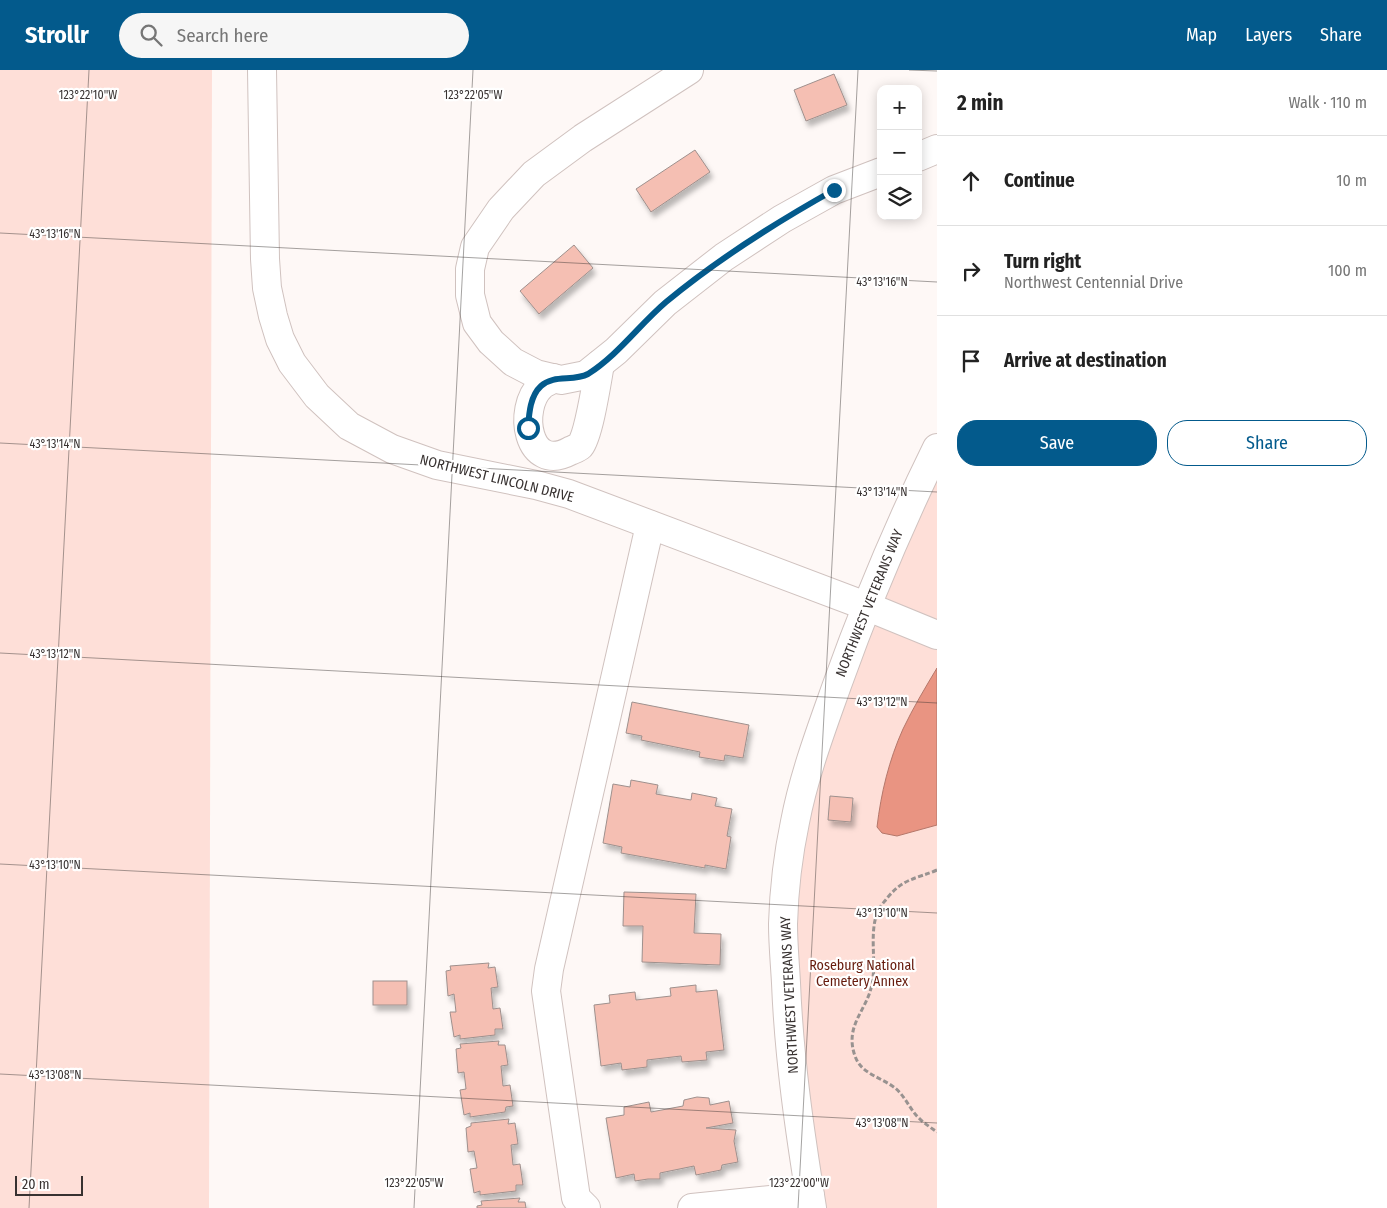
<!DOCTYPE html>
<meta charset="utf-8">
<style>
body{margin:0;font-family:"Fira Sans Condensed",sans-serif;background:#f6f6f6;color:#222}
.controls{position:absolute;right:15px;top:15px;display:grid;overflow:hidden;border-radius:10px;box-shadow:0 2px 12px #0003}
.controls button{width:45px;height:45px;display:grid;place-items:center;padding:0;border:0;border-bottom:1px solid #e0e0e0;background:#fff;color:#222;font:25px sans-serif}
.scale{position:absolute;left:15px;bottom:12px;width:68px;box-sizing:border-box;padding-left:5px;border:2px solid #383231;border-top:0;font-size:14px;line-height:18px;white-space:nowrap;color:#383231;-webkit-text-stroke:4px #fff;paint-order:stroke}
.stop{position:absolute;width:15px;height:15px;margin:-11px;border:4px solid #035a8c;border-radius:50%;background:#fff}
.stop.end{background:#035a8c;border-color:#fff;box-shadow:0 1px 5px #0008}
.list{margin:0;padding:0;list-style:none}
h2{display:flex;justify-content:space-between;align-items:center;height:65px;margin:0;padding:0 20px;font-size:21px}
h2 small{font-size:16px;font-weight:400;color:#767676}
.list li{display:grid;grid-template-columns:32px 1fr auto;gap:15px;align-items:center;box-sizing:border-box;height:90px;padding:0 20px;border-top:1px solid #e0e0e0}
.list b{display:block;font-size:19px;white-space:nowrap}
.list p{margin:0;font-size:16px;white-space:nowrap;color:#767676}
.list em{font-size:16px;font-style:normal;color:#767676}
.actions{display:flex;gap:10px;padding:15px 20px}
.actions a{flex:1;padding:11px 0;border:1px solid #035a8c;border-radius:20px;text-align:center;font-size:18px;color:#035a8c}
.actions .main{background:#035a8c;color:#fff}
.icon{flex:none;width:28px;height:28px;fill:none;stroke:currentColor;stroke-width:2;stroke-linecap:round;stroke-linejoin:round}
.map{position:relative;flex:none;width:937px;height:1138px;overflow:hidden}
header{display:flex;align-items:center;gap:30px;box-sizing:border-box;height:70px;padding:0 25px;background:#035a8c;color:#fff}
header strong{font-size:24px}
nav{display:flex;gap:28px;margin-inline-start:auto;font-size:18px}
.search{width:350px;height:45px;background:#f6f6f6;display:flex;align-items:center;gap:12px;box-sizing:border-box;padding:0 18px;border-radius:28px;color:#767676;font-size:19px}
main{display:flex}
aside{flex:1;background:#fff}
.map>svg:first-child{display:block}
</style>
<header>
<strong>Strollr</strong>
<div class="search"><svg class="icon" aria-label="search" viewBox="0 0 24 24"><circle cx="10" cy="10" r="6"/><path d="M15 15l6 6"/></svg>Search here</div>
<nav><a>Map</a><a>Layers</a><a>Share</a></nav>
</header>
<main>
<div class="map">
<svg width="937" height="1138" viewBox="0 0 937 1138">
<defs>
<filter id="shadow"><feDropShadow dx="3" dy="5.5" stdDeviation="2.5" flood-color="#0004"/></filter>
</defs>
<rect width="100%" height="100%" fill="#fef8f6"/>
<g fill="#fedfd8">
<path d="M 0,0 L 212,0 L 209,1138 L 0,1138 Z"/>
<path d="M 937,383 L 937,1138 L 812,1138 L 795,1030 L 795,751 Z"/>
</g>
<path fill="#e99482" stroke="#b4776a" d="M 937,598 L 937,755 L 897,766 L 882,763 L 877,757 C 881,723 889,690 903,659 C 913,638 925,618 937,598 Z"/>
<g fill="#f5bfb3" stroke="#9e908d" filter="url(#shadow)">
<path d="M 834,4 L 847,35 L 806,51 L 794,20 Z"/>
<path d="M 695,80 L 710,102 L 651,142 L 636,119 Z"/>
<path d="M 574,175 L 593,198 L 539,244 L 520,221 Z"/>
<path d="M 632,632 L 749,655 L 743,688 L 725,685 L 724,691 L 699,687 L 700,682 L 641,670 L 642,666 L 626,663 Z"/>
<path d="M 631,710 L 658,715 L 656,724 L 691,730 L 692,723 L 717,728 L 715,736 L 732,739 L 727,766 L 731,767 L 726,799 L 705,795 L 705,798 L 621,783 L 622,777 L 603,773 L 613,714 L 630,717 Z"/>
<path d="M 830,726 L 853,728 L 851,752 L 828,750 Z"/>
<path d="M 624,822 L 696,824 L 694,863 L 721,864 L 720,895 L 642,892 L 643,856 L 623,856 Z"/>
<path d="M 489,893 L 488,898 L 495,897 L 498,917 L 491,918 L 493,939 L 500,938 L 503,959 L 495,959 L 495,965 L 460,969 L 460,965 L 454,967 L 450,942 L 456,942 L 454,924 L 448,926 L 446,901 L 451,900 L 450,896 Z"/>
<rect x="373" y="911" width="34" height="24"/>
<path d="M 696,915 L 696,922 L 717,920 L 724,980 L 706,982 L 707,990 L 682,992 L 681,986 L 647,990 L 647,997 L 622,1000 L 621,993 L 601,996 L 594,935 L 610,933 L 609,925 L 635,922 L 636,930 L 671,926 L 670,918 Z"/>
<path d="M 499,971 L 498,975 L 505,975 L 508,995 L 501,996 L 503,1016 L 510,1015 L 513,1036 L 506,1037 L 505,1042 L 470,1047 L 470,1043 L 464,1045 L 460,1020 L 466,1019 L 464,1002 L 458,1003 L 456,979 L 461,978 L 460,974 Z"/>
<path d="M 697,1027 L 709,1028 L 710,1035 L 729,1031 L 733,1053 L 706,1058 L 736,1060 L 734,1071 L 738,1092 L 722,1095 L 721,1100 L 696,1105 L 694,1096 L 660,1103 L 660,1109 L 648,1109 L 635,1111 L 634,1104 L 616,1108 L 606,1048 L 624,1045 L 624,1037 L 649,1032 L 651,1042 L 683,1036 L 684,1030 Z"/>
<path d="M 509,1049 L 508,1054 L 515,1053 L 518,1074 L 511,1075 L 513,1095 L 520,1094 L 523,1115 L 516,1115 L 516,1121 L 480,1125 L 480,1121 L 474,1123 L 470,1099 L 477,1098 L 474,1081 L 468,1082 L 466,1058 L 471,1056 L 471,1053 Z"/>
<path d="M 520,1128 L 518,1132 L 525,1132 L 526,1138 L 477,1138 L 477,1136 L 482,1135 L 481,1131 Z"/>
</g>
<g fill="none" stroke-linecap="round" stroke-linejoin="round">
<g stroke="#d0c2bf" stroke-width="30">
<g id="minor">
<path d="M 262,0 L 265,189 L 267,218 L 273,246 L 280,269 L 292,293 L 317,326 L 349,356 L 392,379 L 437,395 L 536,415 L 569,424 L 866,536 L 937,565"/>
<path d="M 689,0 L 583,68 L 534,104 L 501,139 L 475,177 L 470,199 L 470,225 L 477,253 L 491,272 L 513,292 L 536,304 L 561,310 L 586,305 L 616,281 L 665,233 L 724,187 L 782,149 L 834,120 L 881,102"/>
<path d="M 918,87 L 937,79"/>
<path d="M 554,308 C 550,311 544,313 541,316 C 517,338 527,404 570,381 C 572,380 578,378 580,376 C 589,365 597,310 600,294"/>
<path d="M 586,1138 L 576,1128 L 546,921 L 549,899 L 650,455"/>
<path d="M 692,1138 L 810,1126"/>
<path d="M 812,1138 C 800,1063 789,989 786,913 C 785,894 783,874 783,854 C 784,820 788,785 795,752 C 804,705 821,660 837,615 C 866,534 899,455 937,378"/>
</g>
</g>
<path stroke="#989290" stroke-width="3" stroke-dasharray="5 2.5" stroke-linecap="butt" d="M 937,800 C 916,809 904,808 888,827 C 885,831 881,835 879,839 C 868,861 877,890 872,914 C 867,941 844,955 855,986 C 861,1004 881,1007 895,1018 C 904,1025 909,1037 916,1045 C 922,1052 930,1057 937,1062"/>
<use href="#minor" stroke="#fff" stroke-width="28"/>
</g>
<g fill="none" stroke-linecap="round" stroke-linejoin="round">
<path stroke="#035a8c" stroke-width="6" d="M 528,358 C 529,344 530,326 541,316 C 554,304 573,312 588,304 C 618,285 639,255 666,232 C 718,189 775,153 834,120"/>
</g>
<path fill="none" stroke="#383231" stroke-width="1" stroke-opacity="0.45" d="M 909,0 L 937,1M 0,163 L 937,212M 0,373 L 937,422M 0,583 L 937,633M 0,794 L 937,843M 0,1004 L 937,1053M 29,1138 L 89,0M 414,1138 L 473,0M 798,1138 L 858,0"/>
<g text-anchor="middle" stroke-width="4.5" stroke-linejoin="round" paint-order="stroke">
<g font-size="14" fill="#383231" stroke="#fff">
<text transform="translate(497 408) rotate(14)" y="5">NORTHWEST LINCOLN DRIVE</text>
<text transform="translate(869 533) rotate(-68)" y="5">NORTHWEST VETERANS WAY</text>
<text transform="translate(789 925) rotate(-93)" y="5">NORTHWEST VETERANS WAY</text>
</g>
<g font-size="14" fill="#661b0d" stroke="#fff">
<text x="862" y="900">Roseburg National<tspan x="862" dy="16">Cemetery Annex</tspan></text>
</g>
</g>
<g font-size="12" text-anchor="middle" fill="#383231" stroke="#fff" stroke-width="4.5" stroke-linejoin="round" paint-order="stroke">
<text x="88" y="29">123°22'10"W</text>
<text x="473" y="29">123°22'05"W</text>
<text x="55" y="168">43°13'16"N</text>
<text x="882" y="216">43°13'16"N</text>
<text x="55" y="378">43°13'14"N</text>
<text x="882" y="426">43°13'14"N</text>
<text x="55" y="588">43°13'12"N</text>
<text x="882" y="636">43°13'12"N</text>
<text x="55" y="799">43°13'10"N</text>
<text x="882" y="847">43°13'10"N</text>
<text x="55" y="1009">43°13'08"N</text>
<text x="882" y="1057">43°13'08"N</text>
<text x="414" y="1117">123°22'05"W</text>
<text x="799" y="1117">123°22'00"W</text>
</g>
</svg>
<div class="controls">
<button>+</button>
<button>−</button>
<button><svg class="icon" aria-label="layers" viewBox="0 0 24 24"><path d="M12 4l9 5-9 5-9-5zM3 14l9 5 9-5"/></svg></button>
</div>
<div class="scale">20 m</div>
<div class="stop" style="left:528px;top:358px"></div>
<div class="stop end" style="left:834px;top:120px"></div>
</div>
<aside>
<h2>2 min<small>Walk · 110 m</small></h2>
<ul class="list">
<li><svg class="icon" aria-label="ahead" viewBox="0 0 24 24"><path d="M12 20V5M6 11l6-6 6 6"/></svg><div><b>Continue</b></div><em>10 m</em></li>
<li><svg class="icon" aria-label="right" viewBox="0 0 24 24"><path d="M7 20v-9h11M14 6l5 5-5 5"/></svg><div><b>Turn right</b><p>Northwest Centennial Drive</p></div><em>100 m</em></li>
<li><svg class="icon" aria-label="arrive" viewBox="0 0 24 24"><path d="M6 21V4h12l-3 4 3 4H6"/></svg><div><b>Arrive at destination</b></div></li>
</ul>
<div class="actions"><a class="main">Save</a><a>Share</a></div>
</aside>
</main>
